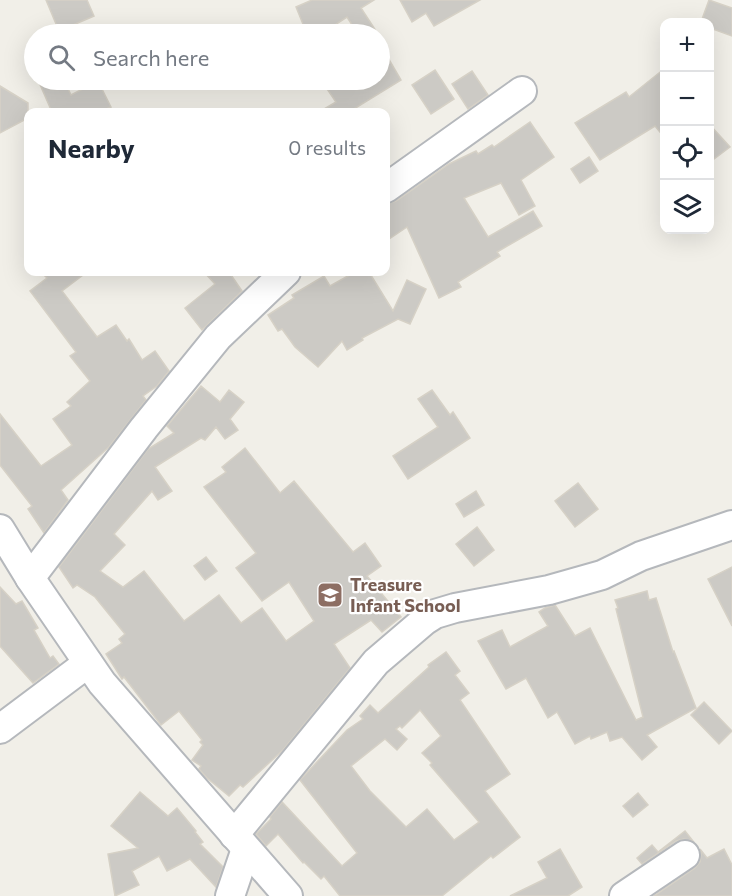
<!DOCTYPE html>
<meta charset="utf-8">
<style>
body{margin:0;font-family:Commissioner,sans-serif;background:#f6f6f7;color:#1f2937}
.controls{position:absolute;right:18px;top:18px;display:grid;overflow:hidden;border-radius:12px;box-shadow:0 6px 24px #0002}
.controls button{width:54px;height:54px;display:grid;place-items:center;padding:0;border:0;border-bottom:2px solid #e0e1e3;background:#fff;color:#1f2937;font:30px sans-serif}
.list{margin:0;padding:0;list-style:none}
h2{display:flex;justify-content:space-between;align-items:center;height:78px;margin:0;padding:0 24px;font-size:26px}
h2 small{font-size:20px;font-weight:400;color:#747a83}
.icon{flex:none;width:33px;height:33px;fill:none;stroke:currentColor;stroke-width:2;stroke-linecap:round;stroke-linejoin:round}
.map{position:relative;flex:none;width:732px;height:896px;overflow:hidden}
.search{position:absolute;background:#fff;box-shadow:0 6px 24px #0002;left:24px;top:24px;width:366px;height:66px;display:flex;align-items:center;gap:15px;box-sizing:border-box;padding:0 21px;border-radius:33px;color:#747a83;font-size:22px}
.panel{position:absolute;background:#fff;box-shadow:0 6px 24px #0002;left:24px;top:108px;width:366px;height:168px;border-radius:12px}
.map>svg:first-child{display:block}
</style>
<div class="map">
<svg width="732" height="896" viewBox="0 0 732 896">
<rect width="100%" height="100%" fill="#f1efe8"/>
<g fill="#cccac5" stroke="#d6d1c6" stroke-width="1.5" fill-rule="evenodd">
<path d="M 46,0 L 87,0 L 94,16 L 59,31 Z"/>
<path d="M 312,0 L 374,0 L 361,8 L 378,34 L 358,34 L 347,17 L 324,32 L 307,34 L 296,7 Z"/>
<path d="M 400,0 L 480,0 L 434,26 L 426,13 L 412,22 Z"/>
<path d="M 709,0 L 732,8 L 732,36 L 710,28 L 710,22 L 701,22 Z"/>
<path d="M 380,44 L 401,80 L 349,112 L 319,112 L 336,102 L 321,80 L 380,80 Z"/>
<path d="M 664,69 L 664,137 L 655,126 L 600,160 L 575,123 L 626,92 L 629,97 Z"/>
<path d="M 435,70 L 454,99 L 431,114 L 412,85 Z"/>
<path d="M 472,71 L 488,95 L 468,109 L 452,84 Z"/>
<path d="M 38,80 L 64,80 L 71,95 L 98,81 L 111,107 L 99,112 L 52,112 Z"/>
<path d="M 0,86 L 28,103 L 28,118 L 0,133 Z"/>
<path d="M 530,122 L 554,157 L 521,180 L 535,206 L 519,215 L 501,183 L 464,198 L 488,237 L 533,211 L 542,226 L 497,252 L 500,256 L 458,282 L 461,287 L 439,298 L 407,227 L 386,241 L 386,204 L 396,201 L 449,164 L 476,151 L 478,154 L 492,145 L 494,147 Z"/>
<path d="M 710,125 L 730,147 L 710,162 Z"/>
<path d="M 589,157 L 598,171 L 580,183 L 571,169 Z"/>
<path d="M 41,272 L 87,272 L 62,291 L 97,337 L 116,325 L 127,341 L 129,339 L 142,360 L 155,351 L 169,371 L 157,386 L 143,396 L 146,400 L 109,447 L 61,490 L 68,500 L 44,533 L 28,509 L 32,506 L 0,465 L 0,414 L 41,466 L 72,445 L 53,419 L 71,406 L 67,402 L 90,381 L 70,356 L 76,352 L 30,291 L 47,278 Z"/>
<path d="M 204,272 L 229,272 L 242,291 L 202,330 L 185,308 L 215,284 Z"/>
<path d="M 355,272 L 369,272 L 393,311 L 407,280 L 426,289 L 410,324 L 398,319 L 362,338 L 363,340 L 347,350 L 342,341 L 318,367 L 295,347 L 282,329 L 278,331 L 268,315 L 294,298 L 292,295 L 324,276 L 330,286 Z"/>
<path d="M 201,386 L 220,402 L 229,390 L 244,402 L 230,419 L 238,430 L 225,439 L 216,427 L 205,440 L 201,438 L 155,467 L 172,491 L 158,500 L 152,491 L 114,534 L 125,545 L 100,571 L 123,587 L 144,571 L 184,621 L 219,595 L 241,623 L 262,608 L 286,641 L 314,621 L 289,582 L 262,601 L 236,568 L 256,553 L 204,487 L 226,472 L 222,467 L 245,448 L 280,493 L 294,481 L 353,552 L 365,543 L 381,566 L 367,576 L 401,617 L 382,632 L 371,620 L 334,644 L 350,668 L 283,750 L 243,787 L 240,785 L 229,796 L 207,778 L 199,769 L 201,766 L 192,760 L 203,745 L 200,742 L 202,740 L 179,711 L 161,725 L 124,677 L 122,679 L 106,654 L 122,643 L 119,639 L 125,634 L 95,597 L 77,585 L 73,588 L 59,567 L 148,449 L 174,433 L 167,426 Z"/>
<path d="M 432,390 L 450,415 L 453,412 L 470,438 L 408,479 L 393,456 L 438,427 L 418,399 Z"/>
<path d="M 578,483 L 598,509 L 575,527 L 555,501 Z"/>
<path d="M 476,491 L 484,505 L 464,517 L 456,504 Z"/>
<path d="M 477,527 L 494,550 L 474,566 L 456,544 Z"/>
<path d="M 206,557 L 217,571 L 205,580 L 194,566 Z"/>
<path d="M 732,567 L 732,626 L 708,579 Z"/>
<path d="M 0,587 L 16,604 L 22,601 L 38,628 L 34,630 L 50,658 L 53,656 L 59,664 L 33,683 L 0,646 Z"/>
<path d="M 647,591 L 649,600 L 656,598 L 673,652 L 674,651 L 696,708 L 647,735 L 657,747 L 642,760 L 622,737 L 610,741 L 607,732 L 591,739 L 590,736 L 575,744 L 557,712 L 548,718 L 526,678 L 506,689 L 478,641 L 502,630 L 510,647 L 548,626 L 539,612 L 545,608 L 555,605 L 575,636 L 590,628 L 636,720 L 643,717 L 616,609 L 618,608 L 615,600 Z"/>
<path d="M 446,652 L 460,671 L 455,675 L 469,693 L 460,700 L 510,774 L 485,791 L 520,837 L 493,858 L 491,856 L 442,896 L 340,896 L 324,876 L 321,879 L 304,862 L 303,863 L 278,834 L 266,846 L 256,834 L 271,819 L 270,817 L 282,802 L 342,866 L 357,853 L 300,780 L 347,730 L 363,719 L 360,716 L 370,705 L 378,713 L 429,667 L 428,665 ZM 420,710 L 441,736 L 422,753 L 432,763 L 430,765 L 479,822 L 454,840 L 427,809 L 406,827 L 370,791 L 351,766 L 385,739 L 397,750 L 407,739 L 396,729 L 400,726 L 402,728 Z"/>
<path d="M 704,702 L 732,731 L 719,744 L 691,715 Z"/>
<path d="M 140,792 L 168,816 L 177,808 L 196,831 L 195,832 L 203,842 L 200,844 L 223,867 L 216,887 L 190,859 L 167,871 L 159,856 L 132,871 L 139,885 L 115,896 L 108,854 L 138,848 L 111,826 Z"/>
<path d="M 638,793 L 648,805 L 633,817 L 623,806 Z"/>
<path d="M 685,831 L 693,841 L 684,839 L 676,841 L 642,864 L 637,858 L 652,845 L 658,852 Z"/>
<path d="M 560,849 L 582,887 L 568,896 L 510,896 L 547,878 L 538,862 Z"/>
<path d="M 700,849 L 707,858 L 724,849 L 732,865 L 732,896 L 654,896 L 695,868 L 700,862 L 701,854 Z"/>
</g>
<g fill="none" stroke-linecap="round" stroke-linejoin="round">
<g stroke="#b5b8bc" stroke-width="32">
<g id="minor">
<path d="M 386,188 L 522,91"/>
<path d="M 0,529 L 30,578 L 102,683 L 288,896"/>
<path d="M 30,578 L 144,428 L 218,337 L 286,272"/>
<path d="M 0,729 L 88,663"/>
<path d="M 234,835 L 376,662 L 424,621 L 435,614 L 455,608 L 549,590 L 602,575 L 641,556 L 732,525"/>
<path d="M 230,896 L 246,849"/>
<path d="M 624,896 L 685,855"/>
</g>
</g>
<use href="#minor" stroke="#fff" stroke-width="28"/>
</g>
<defs>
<g id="school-square" transform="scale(1.35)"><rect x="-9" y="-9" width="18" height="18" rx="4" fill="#8d6e63" stroke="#fff"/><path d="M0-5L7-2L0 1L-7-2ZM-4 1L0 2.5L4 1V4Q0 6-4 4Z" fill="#fff"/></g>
</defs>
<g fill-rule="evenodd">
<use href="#school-square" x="330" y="595"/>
</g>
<g text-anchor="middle" stroke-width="4.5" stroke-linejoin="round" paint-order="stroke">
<g font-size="18" font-weight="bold" fill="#785e54" stroke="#fff" text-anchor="start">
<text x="350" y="591">Treasure<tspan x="350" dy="21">Infant School</tspan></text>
</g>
</g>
</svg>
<div class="controls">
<button>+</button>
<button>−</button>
<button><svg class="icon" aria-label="locate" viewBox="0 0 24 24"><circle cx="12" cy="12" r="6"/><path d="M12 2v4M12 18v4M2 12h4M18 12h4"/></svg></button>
<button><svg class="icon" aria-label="layers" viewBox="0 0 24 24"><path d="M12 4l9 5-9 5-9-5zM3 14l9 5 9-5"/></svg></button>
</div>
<div class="search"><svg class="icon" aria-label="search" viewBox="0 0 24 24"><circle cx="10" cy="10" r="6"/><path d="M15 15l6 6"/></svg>Search here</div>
<section class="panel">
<h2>Nearby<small>0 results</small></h2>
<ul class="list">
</ul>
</section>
</div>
